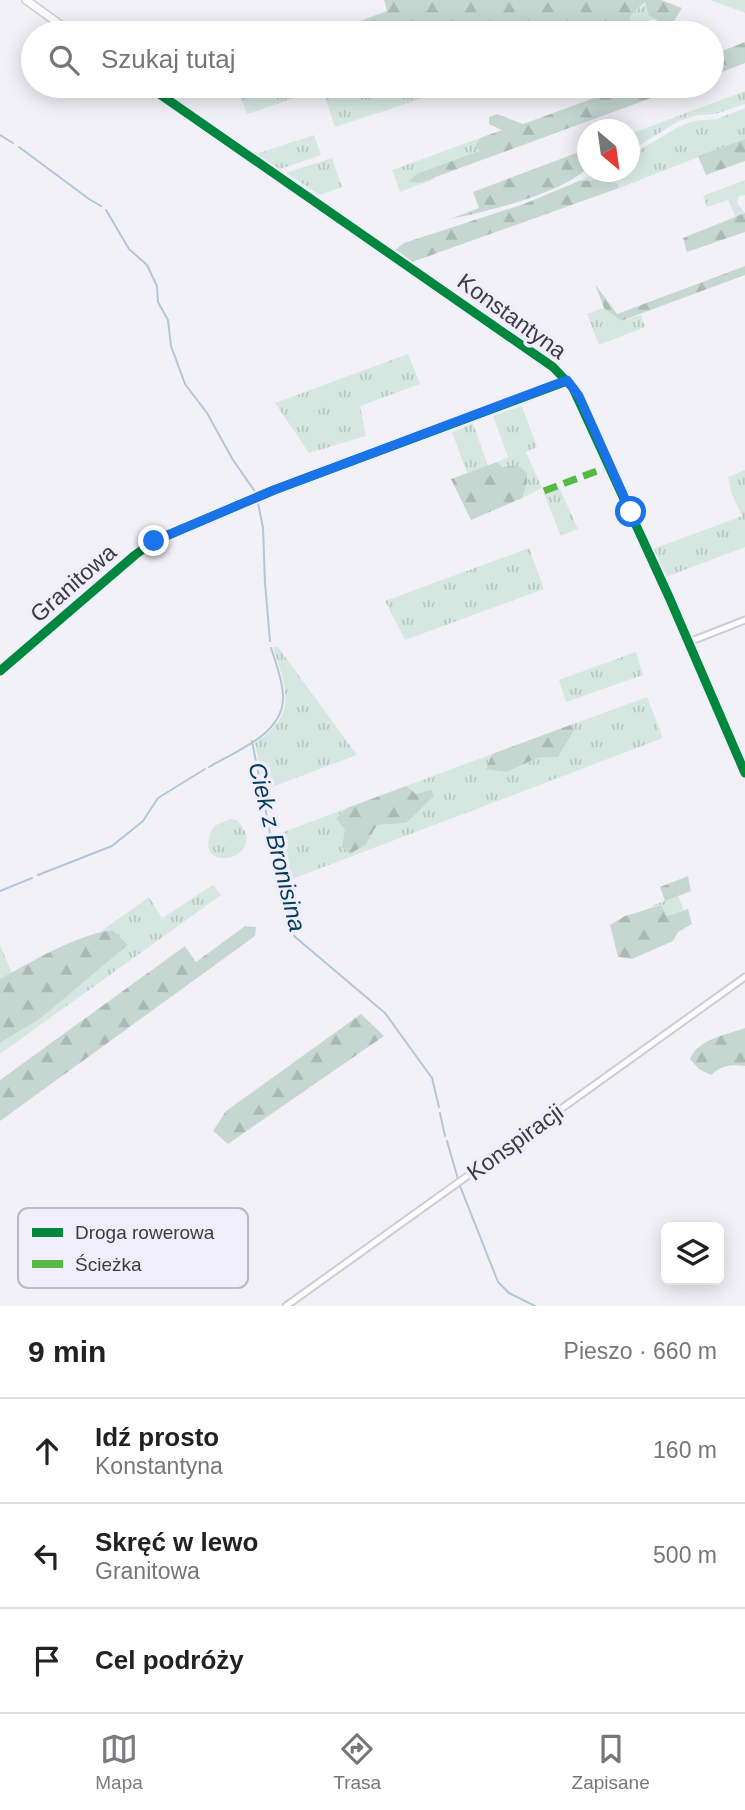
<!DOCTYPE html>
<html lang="pl">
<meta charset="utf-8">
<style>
body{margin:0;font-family:Arial,sans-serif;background:#f2f2f2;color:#222}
.controls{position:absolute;right:21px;bottom:21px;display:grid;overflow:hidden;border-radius:10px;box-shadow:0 4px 18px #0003}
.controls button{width:63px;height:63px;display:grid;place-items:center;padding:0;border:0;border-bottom:2px solid #e0e0e0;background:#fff;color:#222;font:35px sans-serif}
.compass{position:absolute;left:577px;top:119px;width:63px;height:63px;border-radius:50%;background:#fff;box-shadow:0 4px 18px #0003;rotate:151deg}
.stop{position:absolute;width:21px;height:21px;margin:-16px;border:5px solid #1a73e8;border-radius:50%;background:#fff}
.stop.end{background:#1a73e8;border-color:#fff;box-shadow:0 2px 7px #0008}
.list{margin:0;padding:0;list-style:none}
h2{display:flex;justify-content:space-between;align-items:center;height:91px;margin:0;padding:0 28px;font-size:30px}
h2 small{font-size:23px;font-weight:400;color:#767676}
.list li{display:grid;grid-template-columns:46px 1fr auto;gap:21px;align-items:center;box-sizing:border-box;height:105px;padding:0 28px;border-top:2px solid #e0e0e0}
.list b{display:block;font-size:26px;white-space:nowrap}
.list p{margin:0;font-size:23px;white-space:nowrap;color:#767676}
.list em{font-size:23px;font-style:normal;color:#767676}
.icon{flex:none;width:38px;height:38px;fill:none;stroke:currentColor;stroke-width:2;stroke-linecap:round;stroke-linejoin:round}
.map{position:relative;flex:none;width:745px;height:1306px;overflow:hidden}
.search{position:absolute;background:#fff;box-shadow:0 4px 18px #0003;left:21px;right:21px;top:21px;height:77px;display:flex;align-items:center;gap:18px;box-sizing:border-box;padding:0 24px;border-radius:38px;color:#767676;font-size:26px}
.sheet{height:406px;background:#fff}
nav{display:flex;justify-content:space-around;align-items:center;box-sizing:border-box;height:98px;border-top:2px solid #e0e0e0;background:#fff;font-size:19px;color:#767676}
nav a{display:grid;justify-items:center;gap:4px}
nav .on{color:#7c7b80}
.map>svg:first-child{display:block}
</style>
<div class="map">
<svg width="745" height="1306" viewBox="0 0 745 1306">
<defs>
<pattern id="grass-tufts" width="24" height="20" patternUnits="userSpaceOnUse" patternTransform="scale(1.75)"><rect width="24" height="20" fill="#d6e7e2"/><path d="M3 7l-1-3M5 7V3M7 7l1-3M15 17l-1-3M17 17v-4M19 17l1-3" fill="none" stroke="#b9c7c3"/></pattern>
<pattern id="forest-firs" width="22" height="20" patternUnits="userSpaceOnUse" patternTransform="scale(1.75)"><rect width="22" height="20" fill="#c6d7d2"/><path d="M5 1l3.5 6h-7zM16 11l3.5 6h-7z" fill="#abb9b5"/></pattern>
</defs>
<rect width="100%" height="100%" fill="#f2f1f8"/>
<g fill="url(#grass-tufts)">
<path d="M 710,0 L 745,0 L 745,13 Z"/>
<path d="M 646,2 L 657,18 L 629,27 L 631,15 Z"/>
<path d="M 236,86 L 460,86 L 335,127 L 322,89 L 247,114 Z"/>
<path d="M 745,91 L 745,104 L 715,114 L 693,116 L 677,122 L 630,151 L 630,134 Z"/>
<path d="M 745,108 L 745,139 L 619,188 L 618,184 L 579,181 L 599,172 L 630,172 L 630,156 L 678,127 L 693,121 L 717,119 Z"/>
<path d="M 314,135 L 321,155 L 280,169 L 256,154 Z"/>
<path d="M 480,138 L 475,145 L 481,151 L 418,173 L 419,183 L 433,178 L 434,179 L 400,192 L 392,170 Z"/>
<path d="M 332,158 L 342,187 L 320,195 L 286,173 Z"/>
<path d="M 745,180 L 745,195 L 739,196 L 737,203 L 745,213 L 736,218 L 728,200 L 707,207 L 703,196 Z"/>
<path d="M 604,308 L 621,321 L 641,315 L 645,327 L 599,345 L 587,314 Z"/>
<path d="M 408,354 L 420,384 L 360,406 L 366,436 L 309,453 L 275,403 Z"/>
<path d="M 522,406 L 537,447 L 526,452 L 542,488 L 522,498 L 527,483 L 497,462 L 508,457 L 493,416 Z"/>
<path d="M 473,423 L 488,466 L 467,473 L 452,432 Z"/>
<path d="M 745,470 L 745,547 L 666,577 L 653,549 L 742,516 L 731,492 L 728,477 Z"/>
<path d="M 559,487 L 578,529 L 561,536 L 544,494 Z"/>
<path d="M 529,548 L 544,589 L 405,640 L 385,601 Z"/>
<path d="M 273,647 L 278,647 L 357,755 L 264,790 L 255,743 C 298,714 287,691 273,647 Z"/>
<path d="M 636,652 L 643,675 L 566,702 L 559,680 Z"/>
<path d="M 647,697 L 663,738 L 284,882 L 273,836 L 347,808 L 336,818 L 366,844 L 377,825 L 406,823 L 431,791 L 416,795 L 406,786 L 492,754 L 489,757 L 507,772 L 537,758 L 558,757 L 575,729 L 573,724 Z"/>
<path d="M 230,819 L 237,820 C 275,860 185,878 214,826 Z"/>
<path d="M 213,885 L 221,895 L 0,1054 L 0,1043 L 41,1018 L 128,945 L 113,930 L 100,932 L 149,897 L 162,918 Z"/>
<path d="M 678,896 L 684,910 L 666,916 L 651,906 Z"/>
<path d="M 0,945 L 12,973 L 0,979 Z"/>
</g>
<g fill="url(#forest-firs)">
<path d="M 384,0 L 661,0 L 682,8 L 669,29 C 661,25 657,18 649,16 L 645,2 L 631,15 L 629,27 L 618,33 L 615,25 L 594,33 L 328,33 L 387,11 Z"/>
<path d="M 745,42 L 745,63 L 712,76 L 712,55 Z"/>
<path d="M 627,86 L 684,86 L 419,183 L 409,181 L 418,173 L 480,151 L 475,145 L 480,138 L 502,130 L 489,124 L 489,117 L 497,114 L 523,124 Z"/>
<path d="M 745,139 L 745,161 L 706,175 L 698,156 Z"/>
<path d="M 587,149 L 587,168 C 565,192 484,213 450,219 L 479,208 L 473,192 Z"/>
<path d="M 605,180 L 618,184 L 619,188 L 412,262 L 395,250 L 404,243 L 524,204 L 579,181 Z"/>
<path d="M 745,213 L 745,232 L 687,252 L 683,238 Z"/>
<path d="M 745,266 L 745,275 L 621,321 L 604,308 L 595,284 L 617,314 Z"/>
<path d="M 497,462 L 503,467 L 519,466 L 527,473 L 527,483 L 522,498 L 471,520 L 451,479 Z"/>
<path d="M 573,724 L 575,729 L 558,757 L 537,758 L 507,772 L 486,769 L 492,754 Z"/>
<path d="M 406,786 L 416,794 L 431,790 L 434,796 L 406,823 L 377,825 L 366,844 L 350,854 L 342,847 L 345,830 L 336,818 L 347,808 Z"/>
<path d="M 688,876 L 691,891 L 665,901 L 660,887 Z"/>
<path d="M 661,905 L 667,916 L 688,909 L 692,924 L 678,932 L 673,941 L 632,959 L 618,957 L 610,925 L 625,916 Z"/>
<path d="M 245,926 L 256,927 L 255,936 L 0,1121 L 0,1080 L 185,946 L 196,962 Z"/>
<path d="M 113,930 L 128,945 L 41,1018 L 0,1043 L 0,979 C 31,962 78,934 113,930 Z"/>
<path d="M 361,1014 L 384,1036 L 228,1144 L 213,1131 L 226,1111 Z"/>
<path d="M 745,1028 L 745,1066 C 731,1064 722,1065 711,1075 L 699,1069 L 690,1059 C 698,1039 726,1035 745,1028 Z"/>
</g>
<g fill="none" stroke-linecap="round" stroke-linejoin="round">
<g stroke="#b2c6d5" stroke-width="2">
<path d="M 0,135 L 13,143"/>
<path d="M 19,147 L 89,199 L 101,206"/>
<path d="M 106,210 L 129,249 L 147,265 L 157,286 L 158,302 L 168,320 L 171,346 L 185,384 L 207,413 L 233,460 L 256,493"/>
<path d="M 258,503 L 263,528 L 265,583 L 270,641"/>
<path d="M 252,741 L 271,838 L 294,936 L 385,1013 L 432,1078 L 439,1107"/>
<path d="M 209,767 C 237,750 285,734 283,695 C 282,679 276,663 271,648"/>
<path d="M 38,875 L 112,846 L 143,821 L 158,798 L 205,769"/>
<path d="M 0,891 L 32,878"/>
<path d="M 440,1113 L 445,1136"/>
<path d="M 447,1141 L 458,1179"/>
<path d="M 460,1186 L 498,1282 L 509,1293 L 535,1306"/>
</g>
<g stroke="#cecdd3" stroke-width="9">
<g id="street">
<path d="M 689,642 L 745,620"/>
<path d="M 0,671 L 135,555 L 154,541 L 274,490 L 567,381"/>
<path d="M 286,1306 L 745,977"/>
</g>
</g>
<g stroke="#cecdd3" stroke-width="10">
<g id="secondary">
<path d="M 26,0 L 72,33"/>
<path d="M 148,86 L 553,367 L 573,388 L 669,597 L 745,773"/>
</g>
</g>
<use href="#street" stroke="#fdfdfe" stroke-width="5"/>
<use href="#secondary" stroke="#fdfdfe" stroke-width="7"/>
<path stroke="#58b947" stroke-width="7" stroke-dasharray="14 7" stroke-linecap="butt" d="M 544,491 L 610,466"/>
<g stroke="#f1eefb" stroke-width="13">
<g id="cycleway">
<path d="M 148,86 L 553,367 L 573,388 L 669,597 L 745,773"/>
<path d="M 0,671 L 135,555 L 154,541 L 274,490 L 567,381"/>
</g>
</g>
<use href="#cycleway" stroke="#00873e" stroke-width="9"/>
</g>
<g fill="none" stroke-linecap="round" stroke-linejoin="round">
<path stroke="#1a73e8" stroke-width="9" d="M 154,541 L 274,490 L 567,380 L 579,396 L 631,512"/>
</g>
<g text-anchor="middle" stroke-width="7" stroke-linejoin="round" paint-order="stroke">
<g font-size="23" fill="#3c3b40" stroke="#f1eefb">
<text transform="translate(512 316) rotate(36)" y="8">Konstantyna</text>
<text transform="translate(73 583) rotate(-41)" y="8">Granitowa</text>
<text transform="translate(515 1142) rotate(-36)" y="8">Konspiracji</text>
</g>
<g font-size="24" font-style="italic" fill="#053c57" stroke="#f1eefb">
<text transform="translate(277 847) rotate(76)" y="8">Ciek z Bronisina</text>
</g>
</g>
<rect x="18" y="1208" width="230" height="80" rx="10" fill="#f1eefb" stroke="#bbb8c3" stroke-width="2"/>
<rect x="32" y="1228" width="31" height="9" fill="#00873e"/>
<rect x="32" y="1260" width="31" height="8" fill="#58b947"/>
<g font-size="19" fill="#3c3b40">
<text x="75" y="1239">Droga rowerowa</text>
<text x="75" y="1271">Ścieżka</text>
</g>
</svg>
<div class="controls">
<button><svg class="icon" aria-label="layers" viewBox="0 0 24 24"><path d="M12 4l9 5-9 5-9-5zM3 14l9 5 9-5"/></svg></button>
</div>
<svg class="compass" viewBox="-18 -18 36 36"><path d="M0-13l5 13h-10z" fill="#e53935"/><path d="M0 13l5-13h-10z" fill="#767676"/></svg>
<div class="stop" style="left:631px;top:512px"></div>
<div class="stop end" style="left:154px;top:541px"></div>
<div class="search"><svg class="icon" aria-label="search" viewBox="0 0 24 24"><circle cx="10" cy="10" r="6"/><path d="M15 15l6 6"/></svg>Szukaj tutaj</div>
</div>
<section class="sheet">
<h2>9 min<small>Pieszo · 660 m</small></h2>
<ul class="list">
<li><svg class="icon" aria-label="ahead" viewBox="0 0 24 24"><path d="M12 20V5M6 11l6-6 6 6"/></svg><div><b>Idź prosto</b><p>Konstantyna</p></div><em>160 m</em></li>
<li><svg class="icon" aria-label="left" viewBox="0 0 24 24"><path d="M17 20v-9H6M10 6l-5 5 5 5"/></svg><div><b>Skręć w lewo</b><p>Granitowa</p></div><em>500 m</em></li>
<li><svg class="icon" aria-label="arrive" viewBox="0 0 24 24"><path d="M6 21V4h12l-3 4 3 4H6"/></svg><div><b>Cel podróży</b></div></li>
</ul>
</section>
<nav>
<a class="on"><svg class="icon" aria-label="map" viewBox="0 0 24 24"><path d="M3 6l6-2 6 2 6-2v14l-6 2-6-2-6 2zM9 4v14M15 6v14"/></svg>Mapa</a>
<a><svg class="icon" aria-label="directions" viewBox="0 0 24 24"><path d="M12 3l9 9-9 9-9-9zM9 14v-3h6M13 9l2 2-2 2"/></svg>Trasa</a>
<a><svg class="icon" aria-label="saved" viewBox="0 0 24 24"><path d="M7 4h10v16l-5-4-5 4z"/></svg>Zapisane</a>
</nav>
